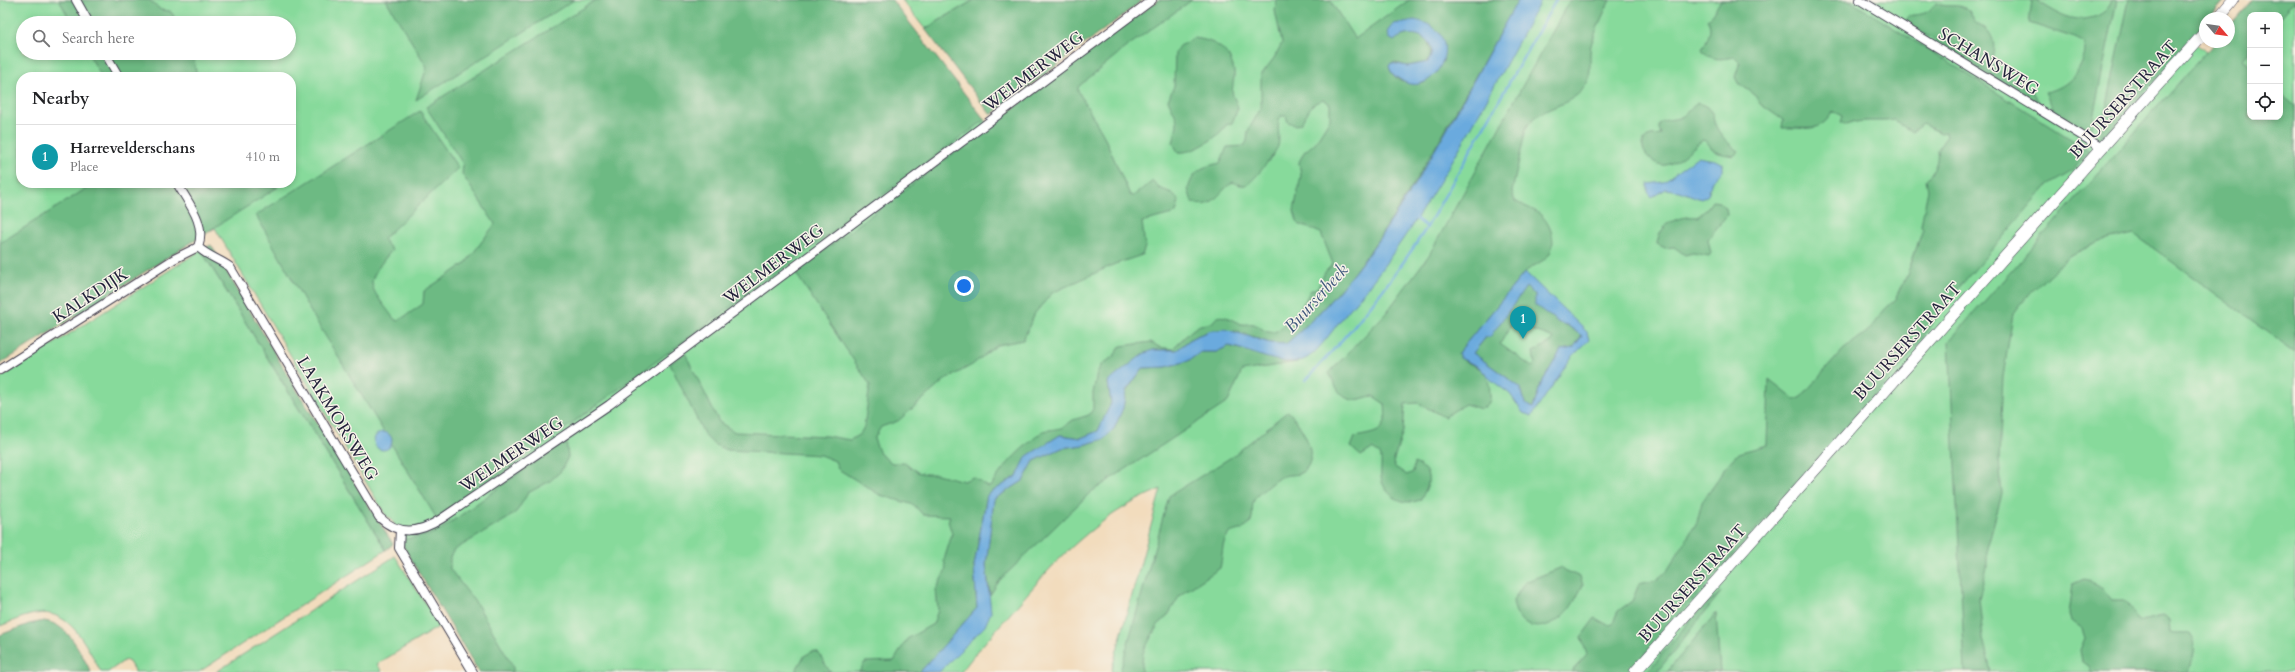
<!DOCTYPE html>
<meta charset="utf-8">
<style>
body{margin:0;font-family:Cardo,serif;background:#f2f2f2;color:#202124}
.controls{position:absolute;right:12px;top:12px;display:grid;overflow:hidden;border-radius:8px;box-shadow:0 2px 6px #0003}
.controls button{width:36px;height:36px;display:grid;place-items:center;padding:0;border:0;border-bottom:1px solid #e0e0e0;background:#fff;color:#202124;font:20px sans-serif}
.compass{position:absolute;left:2199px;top:12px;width:36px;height:36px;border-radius:50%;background:#fff;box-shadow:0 2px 6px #0003;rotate:119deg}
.you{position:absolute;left:964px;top:286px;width:14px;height:14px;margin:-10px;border:3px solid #fff;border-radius:50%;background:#1a73e8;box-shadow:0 0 0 6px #1a73e833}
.badge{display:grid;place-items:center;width:26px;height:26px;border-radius:50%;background:#c8321e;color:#fff;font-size:13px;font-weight:700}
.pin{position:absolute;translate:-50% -33px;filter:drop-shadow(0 1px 2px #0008)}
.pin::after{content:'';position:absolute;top:21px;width:14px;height:12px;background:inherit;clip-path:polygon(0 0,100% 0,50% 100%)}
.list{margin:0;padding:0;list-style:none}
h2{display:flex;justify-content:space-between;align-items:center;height:52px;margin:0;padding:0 16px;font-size:17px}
h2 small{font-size:13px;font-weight:400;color:#757577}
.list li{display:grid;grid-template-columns:26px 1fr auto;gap:12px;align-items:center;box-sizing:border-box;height:64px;padding:0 16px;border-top:1px solid #e0e0e0}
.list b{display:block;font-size:15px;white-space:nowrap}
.list p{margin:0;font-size:13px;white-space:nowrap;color:#757577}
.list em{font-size:13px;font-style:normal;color:#757577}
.icon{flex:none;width:22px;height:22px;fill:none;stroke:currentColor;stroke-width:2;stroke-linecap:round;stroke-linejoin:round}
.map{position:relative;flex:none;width:2295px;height:672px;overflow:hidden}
.search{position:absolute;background:#fff;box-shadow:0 2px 6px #0003;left:16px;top:16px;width:280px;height:44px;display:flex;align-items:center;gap:10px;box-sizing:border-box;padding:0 14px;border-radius:22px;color:#757577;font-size:15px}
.panel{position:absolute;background:#fff;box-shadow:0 2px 6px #0003;left:16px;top:72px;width:280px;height:116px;border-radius:16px}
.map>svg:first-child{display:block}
</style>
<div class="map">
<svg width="2295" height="672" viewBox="0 0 2295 672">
<rect width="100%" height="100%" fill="#f7f3e8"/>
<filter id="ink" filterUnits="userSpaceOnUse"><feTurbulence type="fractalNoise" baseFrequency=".025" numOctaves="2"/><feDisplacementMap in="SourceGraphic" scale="8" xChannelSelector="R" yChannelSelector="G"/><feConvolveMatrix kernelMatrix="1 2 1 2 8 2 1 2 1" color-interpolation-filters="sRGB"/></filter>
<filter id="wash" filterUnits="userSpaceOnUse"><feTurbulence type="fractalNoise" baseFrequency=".012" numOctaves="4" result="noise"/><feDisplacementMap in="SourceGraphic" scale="16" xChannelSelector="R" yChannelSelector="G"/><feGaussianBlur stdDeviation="0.9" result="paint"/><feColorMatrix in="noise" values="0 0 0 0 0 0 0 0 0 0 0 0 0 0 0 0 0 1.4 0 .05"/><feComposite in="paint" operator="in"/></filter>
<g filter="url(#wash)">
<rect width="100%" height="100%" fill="#f2dcbd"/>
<g fill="#87da9b" stroke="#547e6b" fill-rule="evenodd">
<path d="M 0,0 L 888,0 L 980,119 L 983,117 L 990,127 L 1158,0 L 2225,0 L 2210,18 L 2205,18 L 2205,23 L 2191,39 L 2223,67 L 2250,35 L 2250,117 L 2280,117 L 2280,15 L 2295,0 L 2295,672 L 1111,672 L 1161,489 C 1095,516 1055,561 1010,614 C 993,633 976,652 961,672 L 483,672 L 391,519 L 386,516 L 215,228 L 0,362 ZM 23,23 L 289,23 L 289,53 L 23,53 ZM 21,77 L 291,77 L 291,183 L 21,183 Z"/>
<path d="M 902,0 L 974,0 L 925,29 Z"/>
<path d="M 201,250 L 386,550 L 199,672 L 135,672 L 129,662 L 125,660 L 108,672 L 101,672 C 87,647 70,607 35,614 C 23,616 11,622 0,626 L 0,378 Z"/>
<path d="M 395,556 L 440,626 L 377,664 L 382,672 L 216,672 Z"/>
</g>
<g fill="#6dba83" stroke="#486e5f" fill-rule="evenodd">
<path d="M 59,0 L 149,0 L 161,10 L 170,11 L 174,16 L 172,22 L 175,23 L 72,23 Z"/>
<path d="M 386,0 L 574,0 L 416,100 L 427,67 Z"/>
<path d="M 596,0 L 892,0 L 985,120 L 567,427 L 437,519 L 309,309 L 256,215 L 420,111 L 458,168 L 383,239 L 392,250 C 362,286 369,284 394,319 L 398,321 L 423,304 L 424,291 L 465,264 L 495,224 L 462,174 L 463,164 L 426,107 Z"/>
<path d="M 974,0 L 1143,0 L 991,115 L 925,29 Z"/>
<path d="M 1158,0 L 1192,0 L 1125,48 L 1078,87 L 1078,91 L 1104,136 L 1130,195 L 1133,196 L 1153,181 L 1159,188 L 1172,193 L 1179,201 L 1176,213 L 1142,222 L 1145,247 L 1142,255 L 1115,264 L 1052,293 L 1035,313 L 1023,340 L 997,345 L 972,365 L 945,380 L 898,421 L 881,427 L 874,439 L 880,454 L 892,463 L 906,463 L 917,472 L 926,474 L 937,474 L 964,481 L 973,477 L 988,487 L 991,486 C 1006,462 1022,448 1043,431 L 1062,428 L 1073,420 L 1089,415 L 1093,409 L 1093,393 L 1097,373 L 1101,365 L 1113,357 L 1121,346 L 1151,342 L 1159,347 L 1172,349 L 1192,330 L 1200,325 L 1212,323 C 1220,309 1231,321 1242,324 C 1246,325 1250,323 1254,324 C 1261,327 1266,334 1274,332 C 1278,331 1281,327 1284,324 C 1298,313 1302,307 1310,291 L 1318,287 L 1325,272 L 1333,264 L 1321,233 L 1298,224 L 1294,211 L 1301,175 L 1299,162 L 1304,152 L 1315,143 L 1330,119 L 1330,104 L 1323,99 L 1312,105 L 1301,123 L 1296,125 L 1288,122 L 1286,116 L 1281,116 C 1275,126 1281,135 1278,146 C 1276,153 1254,180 1248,184 C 1243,187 1237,184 1233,182 C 1219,191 1212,212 1192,202 L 1188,189 C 1194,169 1202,167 1220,163 L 1227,147 L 1244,146 L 1247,141 L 1248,131 L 1261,108 L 1261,75 L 1274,58 L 1282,43 L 1275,11 L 1276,0 L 1330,0 L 1355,39 L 1409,0 L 1518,0 C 1492,46 1467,92 1441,137 C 1398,212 1353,287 1286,344 L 1270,343 L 1238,331 L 1209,331 L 1192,338 L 1177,350 L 1153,350 L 1108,382 L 1111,403 L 1098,431 L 1081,438 L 1060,435 L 1028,456 L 1017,476 L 987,495 L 974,566 L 977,608 L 920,672 L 859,672 L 865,662 L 894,661 L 907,639 L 933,624 L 938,610 L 936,590 L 946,569 L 944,560 L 952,534 L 948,521 L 950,516 L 923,515 L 914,505 L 880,495 L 838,469 L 835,461 L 820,455 L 727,450 L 715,445 L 705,436 L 670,364 L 685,353 L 719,422 L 735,432 L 827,436 L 850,440 L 860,434 L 864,427 L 870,385 L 795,272 ZM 1424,22 L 1444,60 L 1424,83 C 1411,85 1392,82 1389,66 L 1393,62 L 1407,66 L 1428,62 C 1435,50 1426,32 1410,34 C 1406,34 1402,36 1398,37 Z"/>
<path d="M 1570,0 L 1610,0 C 1603,15 1596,29 1591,45 C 1588,61 1594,76 1583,89 C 1568,108 1539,106 1526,128 L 1512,192 L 1515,201 C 1523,206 1533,209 1540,214 C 1551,224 1558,243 1548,256 C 1543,262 1532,266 1525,272 L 1458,353 C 1466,371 1489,358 1490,394 C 1491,401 1488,406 1481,409 L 1465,404 L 1444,417 L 1418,403 L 1405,404 L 1403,431 L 1393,463 L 1395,467 L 1407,475 L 1413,472 L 1414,463 C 1434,470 1430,485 1420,500 C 1405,506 1388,498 1382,482 C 1379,473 1383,462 1380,454 L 1372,449 L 1361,456 L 1351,447 L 1355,437 C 1379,432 1388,433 1385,404 L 1373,396 C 1367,396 1361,400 1354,400 C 1339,399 1335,384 1329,373 L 1386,313 L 1429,255 Z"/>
<path d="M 1721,0 L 1849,0 L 2090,151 L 2071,172 L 2047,186 L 1949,299 L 1908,358 L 1629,672 L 1571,672 L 1587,655 L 1581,637 L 1595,618 L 1608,625 L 1612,624 L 1618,611 L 1632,601 L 1639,584 L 1656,580 L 1667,571 L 1697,522 L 1702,502 L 1715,484 L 1725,467 L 1738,453 L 1767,445 L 1769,379 L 1795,400 L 1801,397 L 1843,350 L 1868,331 L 1885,309 L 1896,299 L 1907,275 L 1923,229 L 1921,225 L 1928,190 L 1926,179 C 1934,172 1939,161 1937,150 L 1947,136 L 1945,132 L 1941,133 L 1922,124 L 1912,132 L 1894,120 C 1878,123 1862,118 1846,125 L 1841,122 L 1843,116 L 1835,112 L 1832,113 C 1819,134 1805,127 1782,128 L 1783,120 L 1760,104 L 1754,94 L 1738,83 L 1735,77 L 1740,62 L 1735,57 C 1722,59 1710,62 1702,49 C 1707,40 1714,29 1707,20 L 1713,13 Z"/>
<path d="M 2032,0 L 2036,0 C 2055,12 2071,24 2094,17 C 2103,14 2109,9 2112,0 L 2117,0 L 2089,137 L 2058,118 L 2045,92 C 2068,89 2087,67 2085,43 L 2075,38 L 2029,23 Z"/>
<path d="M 2129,0 L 2225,0 L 2209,18 L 2205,18 L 2205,23 L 2099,143 Z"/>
<path d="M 2252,0 L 2295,0 L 2295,4 L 2293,3 L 2280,18 L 2280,15 L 2250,15 L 2250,51 L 2243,59 L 2250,67 L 2250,117 L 2280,117 L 2280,93 L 2295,106 L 2295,352 L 2134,234 L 2099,242 L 2069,256 L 2030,293 L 2013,314 L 2003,377 L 1999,460 L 2002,494 L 1987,548 L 1987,568 L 1979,598 L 1983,638 L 1991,672 L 1965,672 L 1949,341 L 2215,42 L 2229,42 L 2229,26 Z"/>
<path d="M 1936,3 C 1945,8 1954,4 1963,7 C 1970,9 1971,15 1975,21 C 1976,23 1979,24 1982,26 C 1995,35 1996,47 1991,61 L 1995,68 L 2033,91 L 2041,107 L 1905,22 L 1909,16 C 1923,13 1926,16 1936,3 Z"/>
<path d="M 1193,38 C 1214,40 1230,49 1234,71 C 1235,79 1231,88 1233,96 C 1235,100 1237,103 1238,108 L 1232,123 L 1226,125 C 1218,138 1193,154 1178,152 L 1173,143 C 1179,116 1179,124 1168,100 L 1174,86 L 1175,52 L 1180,46 Z"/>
<path d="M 88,53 L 195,53 L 194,60 L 197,77 L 102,77 Z"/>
<path d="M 1697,102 L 1707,107 L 1713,114 C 1713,129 1727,143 1739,151 L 1734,156 C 1729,155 1719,154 1715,151 C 1709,147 1709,142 1703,140 C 1691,148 1680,162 1666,165 C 1653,167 1633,146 1648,137 C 1652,135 1657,136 1661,135 C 1653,116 1671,122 1681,117 C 1687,114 1693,107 1697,102 Z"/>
<path d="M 95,183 L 217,183 L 278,187 L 0,364 L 0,243 Z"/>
<path d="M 1712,201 L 1720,202 L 1726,208 L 1727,215 L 1708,239 L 1711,253 L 1709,256 L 1693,253 L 1685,255 L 1674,247 L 1665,248 L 1657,244 C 1659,224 1678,215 1697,217 L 1706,210 Z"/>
<path d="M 211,245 L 293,384 L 393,544 L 386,550 L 201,250 Z"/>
<path d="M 1526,287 L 1535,295 L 1536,301 L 1559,323 L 1567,325 L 1582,336 L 1573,348 L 1561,350 L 1541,384 L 1533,408 C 1524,405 1521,396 1521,388 L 1473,353 L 1516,301 L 1516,298 ZM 1519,312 L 1527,315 L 1529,329 L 1554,338 L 1551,342 L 1533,352 L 1535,364 L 1532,367 L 1500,344 Z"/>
<path d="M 1229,346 L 1285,362 L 1297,362 L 1242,371 L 1228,402 L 1091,492 L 1000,580 L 990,595 L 986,565 L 994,499 L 1023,481 L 1034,461 L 1062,448 L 1083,445 L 1104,439 L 1114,429 L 1123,408 L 1126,392 L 1143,368 L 1166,367 L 1188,361 L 1201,352 L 1216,352 Z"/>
<path d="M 1288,411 C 1300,423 1323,459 1302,472 C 1297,476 1290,474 1284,476 C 1276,478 1266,488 1260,493 C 1248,503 1255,512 1251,521 C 1245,533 1235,528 1228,535 C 1221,543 1223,557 1220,568 L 1180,595 L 1167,617 L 1160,622 L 1152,635 L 1143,653 L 1141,672 L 1120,672 L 1169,496 L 1233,456 Z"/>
<path d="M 566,439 L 568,457 L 561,471 L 550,481 L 528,493 L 517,511 L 507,519 L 454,550 L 450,557 L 450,569 L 478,606 L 513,666 L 513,672 L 479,672 L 401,543 L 405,539 L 429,535 L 443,528 Z"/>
<path d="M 1560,568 L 1580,577 L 1583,585 C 1577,596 1572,608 1563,616 C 1541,634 1517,630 1513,601 L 1525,582 Z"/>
<path d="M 2084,579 C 2098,582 2102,590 2111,600 L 2124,600 L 2139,619 L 2143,621 L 2162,616 L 2169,620 L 2170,632 C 2176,634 2180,632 2185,633 C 2202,637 2192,661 2189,672 L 2091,672 L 2090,667 L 2082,661 L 2080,650 L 2085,638 L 2082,629 L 2071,621 L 2069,614 L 2073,584 Z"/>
<path d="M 1721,592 L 1657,672 L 1647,672 L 1697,612 Z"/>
<path d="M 1716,613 L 1720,672 L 1667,672 Z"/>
<path d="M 44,621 C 69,624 80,652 91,672 L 0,672 L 0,635 L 29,624 Z"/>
<path d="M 813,651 L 818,652 L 830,672 L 795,672 L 804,656 Z"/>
</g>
<g fill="#6baade" stroke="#46668c" fill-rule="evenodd">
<path d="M 1518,0 L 1541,0 C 1481,109 1425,223 1343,317 C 1334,328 1319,351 1307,358 C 1287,370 1250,350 1229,346 L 1216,352 L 1201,352 L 1188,361 L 1166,367 L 1143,368 L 1126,391 L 1123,408 L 1114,429 L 1104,439 L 1083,445 L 1062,448 L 1034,461 L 1023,481 L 994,499 L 986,565 L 991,612 L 985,626 L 939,672 L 920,672 L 977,608 L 974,566 L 987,495 L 1017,476 L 1027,456 L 1060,435 L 1081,438 L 1098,431 L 1111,403 L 1108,382 L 1143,354 L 1153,350 L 1177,350 L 1192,338 L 1209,331 L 1225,329 L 1270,343 L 1286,344 C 1387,259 1453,114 1518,0 Z"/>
<path d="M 1414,20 C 1473,30 1434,103 1401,80 C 1395,76 1391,74 1389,66 L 1391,63 L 1408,66 L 1428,62 C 1442,40 1411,25 1394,41 L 1389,38 L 1388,32 L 1394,24 Z"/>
<path d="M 1697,157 L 1715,160 L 1723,164 L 1723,171 L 1712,180 L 1708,195 L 1701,199 L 1679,191 L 1666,189 L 1652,197 L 1648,192 L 1648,184 L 1663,182 Z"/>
<path d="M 1525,272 L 1587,332 L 1589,340 L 1571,358 L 1532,416 L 1523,413 L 1510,394 L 1490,379 L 1479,367 L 1460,358 L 1458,353 ZM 1526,287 L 1535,295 L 1535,305 L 1559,323 L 1567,325 L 1582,336 L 1573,348 L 1561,350 L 1541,384 L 1533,408 C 1524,405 1521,396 1521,388 L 1473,353 L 1486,337 L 1490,337 Z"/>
<circle cx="383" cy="441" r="9"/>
</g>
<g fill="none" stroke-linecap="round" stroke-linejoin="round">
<g stroke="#6baade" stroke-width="2.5">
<path d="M 1427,227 L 1556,0"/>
<path d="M 1306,380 C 1351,332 1392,282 1427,227 L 1414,217"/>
</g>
</g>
</g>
<g filter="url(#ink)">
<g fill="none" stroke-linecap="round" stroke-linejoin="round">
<g stroke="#413e4e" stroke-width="10">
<g id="minor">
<path d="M 76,0 L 89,23"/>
<path d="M 1860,0 L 2102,148"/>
<path d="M 105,53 L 119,77"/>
<path d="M 177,183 C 188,203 207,224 198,247"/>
<path d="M 198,247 C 207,256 219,259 230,267 L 379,517 C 399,536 419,533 441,519 L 609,405 L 1152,0"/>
<path d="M 0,370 L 174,259 L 198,247"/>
<path d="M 400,530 L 399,548 L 473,672"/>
</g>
</g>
<g stroke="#413e4e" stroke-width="12">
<g id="secondary">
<path d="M 2218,18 L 2233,0"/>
<path d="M 1635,672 L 2205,32"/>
</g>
</g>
<use href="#minor" stroke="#fff" stroke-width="8"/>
<use href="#secondary" stroke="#fff" stroke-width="11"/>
</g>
</g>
<g text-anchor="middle" stroke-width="3" stroke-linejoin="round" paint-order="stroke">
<g font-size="17" fill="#22223b" stroke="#f7f3e8">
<text transform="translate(1989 61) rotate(31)" y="6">SCHANSWEG</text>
<text transform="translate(1033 71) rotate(-37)" y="6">WELMERWEG</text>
<text transform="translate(2123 99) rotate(-48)" y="6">BUURSERSTRAAT</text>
<text transform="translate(773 264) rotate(-37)" y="6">WELMERWEG</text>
<text transform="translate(90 295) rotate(-33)" y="6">KALKDIJK</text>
<text transform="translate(1907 341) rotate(-48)" y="6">BUURSERSTRAAT</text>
<text transform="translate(338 418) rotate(59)" y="6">LAAKMORSWEG</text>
<text transform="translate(511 454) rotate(-34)" y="6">WELMERWEG</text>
<text transform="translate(1692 583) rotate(-48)" y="6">BUURSERSTRAAT</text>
</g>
<g font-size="18" font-style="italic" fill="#3f587c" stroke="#f7f3e8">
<text transform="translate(1316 298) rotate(-48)" y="6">Buurserbeek</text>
</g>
</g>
</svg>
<div class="controls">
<button>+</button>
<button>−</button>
<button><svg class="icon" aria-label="locate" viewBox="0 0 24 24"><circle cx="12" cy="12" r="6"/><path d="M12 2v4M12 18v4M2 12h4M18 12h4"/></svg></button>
</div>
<svg class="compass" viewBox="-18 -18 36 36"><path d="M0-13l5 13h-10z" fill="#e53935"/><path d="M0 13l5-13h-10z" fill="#757577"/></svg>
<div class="you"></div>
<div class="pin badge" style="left:1523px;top:339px;background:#0f9aa8">1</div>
<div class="search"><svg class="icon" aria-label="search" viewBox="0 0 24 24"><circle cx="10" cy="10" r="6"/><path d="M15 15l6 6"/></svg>Search here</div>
<section class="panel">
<h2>Nearby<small></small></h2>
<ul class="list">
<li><span class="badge" style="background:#0f9aa8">1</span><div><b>Harrevelderschans</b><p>Place</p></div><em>410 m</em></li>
</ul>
</section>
</div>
